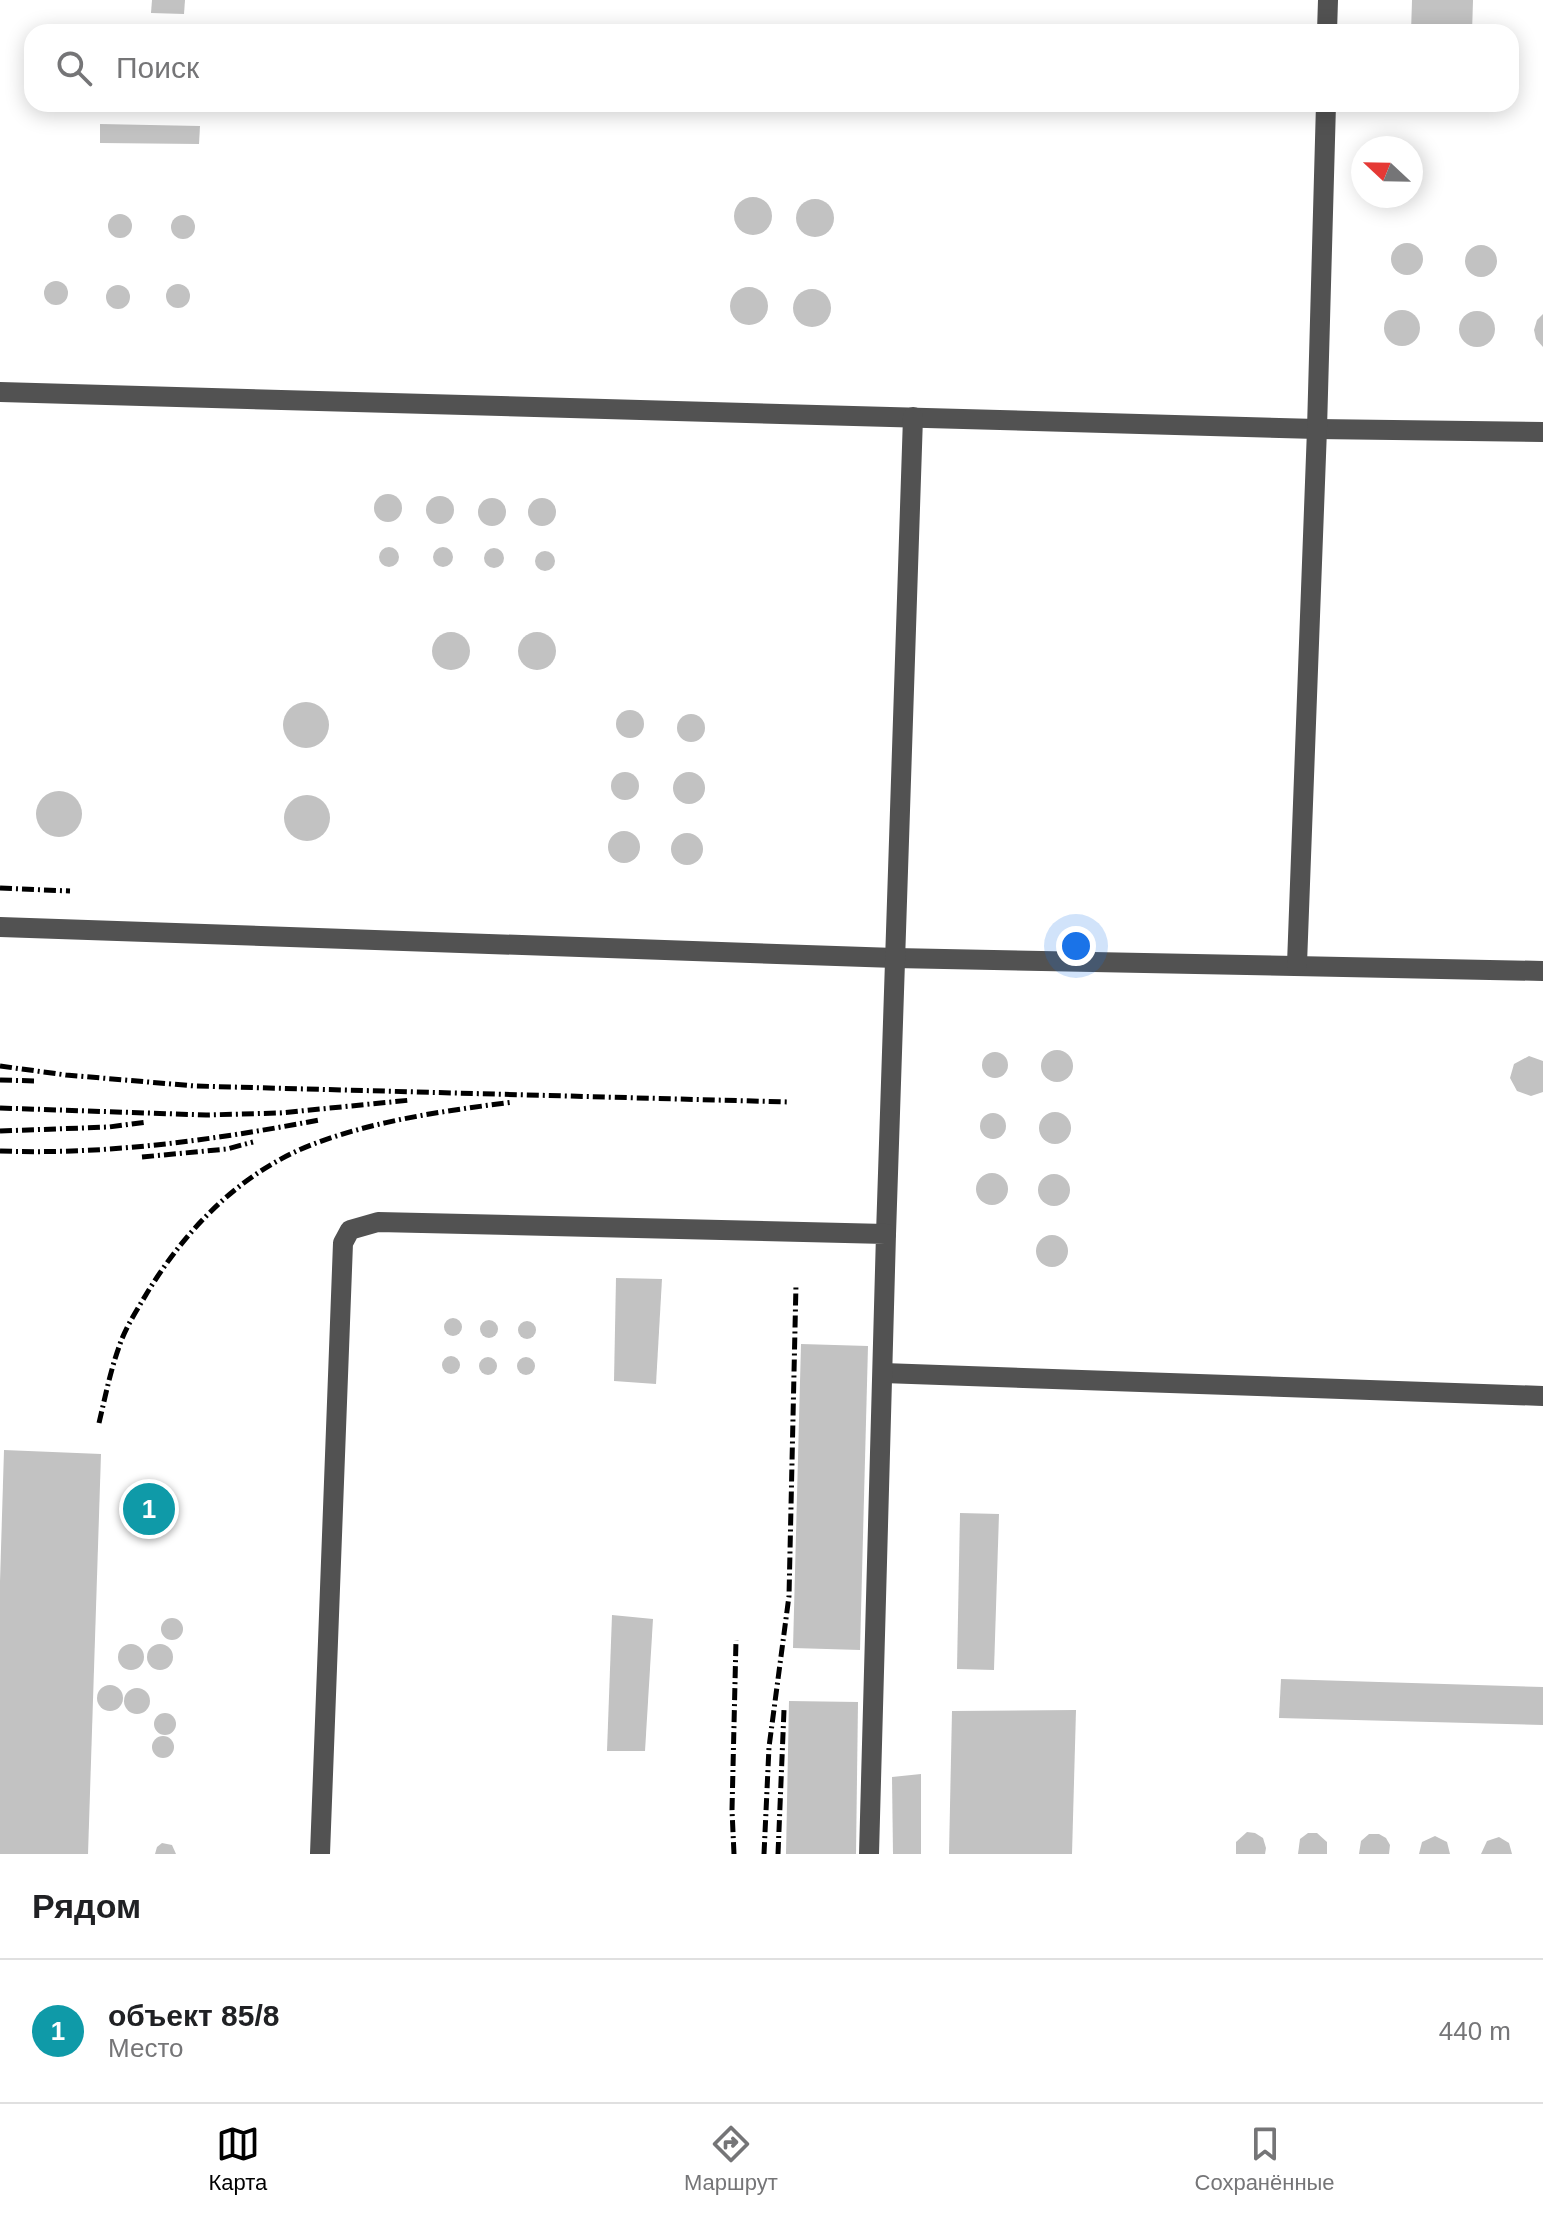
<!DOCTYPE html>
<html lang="ru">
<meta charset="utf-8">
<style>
body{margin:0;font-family:Helvetica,sans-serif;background:#f6f6f6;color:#202124}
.compass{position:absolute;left:1351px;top:136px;width:72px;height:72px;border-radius:50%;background:#fff;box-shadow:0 4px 20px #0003;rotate:292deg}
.you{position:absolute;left:1076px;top:946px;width:28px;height:28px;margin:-20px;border:6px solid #fff;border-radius:50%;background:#1a73e8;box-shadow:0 0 0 12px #1a73e833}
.badge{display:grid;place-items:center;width:52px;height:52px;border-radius:50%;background:#000;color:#fff;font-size:26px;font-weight:700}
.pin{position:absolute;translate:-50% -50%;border:4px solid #fff;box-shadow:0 2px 8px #0006}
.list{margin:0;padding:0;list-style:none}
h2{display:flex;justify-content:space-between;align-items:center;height:104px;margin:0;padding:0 32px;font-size:34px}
h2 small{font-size:26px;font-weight:400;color:#757577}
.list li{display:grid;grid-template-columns:52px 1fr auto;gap:24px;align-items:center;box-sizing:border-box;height:144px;padding:0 32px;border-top:2px solid #e0e0e0}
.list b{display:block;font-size:30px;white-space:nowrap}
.list p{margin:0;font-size:26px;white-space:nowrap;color:#757577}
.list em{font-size:26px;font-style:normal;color:#757577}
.icon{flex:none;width:44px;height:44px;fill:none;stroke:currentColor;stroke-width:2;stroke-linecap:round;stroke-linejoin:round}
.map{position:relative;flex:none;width:1543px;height:1854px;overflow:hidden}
.search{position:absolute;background:#fff;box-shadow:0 4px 20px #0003;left:24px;right:24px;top:24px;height:88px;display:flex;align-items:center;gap:20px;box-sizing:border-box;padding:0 28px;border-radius:24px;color:#757577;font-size:30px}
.sheet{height:248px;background:#fff}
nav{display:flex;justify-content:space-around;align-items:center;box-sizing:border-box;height:112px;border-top:2px solid #e0e0e0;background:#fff;font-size:22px;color:#757577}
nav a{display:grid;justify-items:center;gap:4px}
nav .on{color:#000}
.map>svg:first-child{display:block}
</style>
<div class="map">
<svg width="1543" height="1854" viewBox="0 0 1543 1854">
<rect width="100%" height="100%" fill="#fff"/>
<g fill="#c2c2c2">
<path d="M 152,0 L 185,0 L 184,14 L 151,13 Z"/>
<path d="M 1412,0 L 1473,0 L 1472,32 L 1411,32 Z"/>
<rect x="148" y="26" width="45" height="6"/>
<path d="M 100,124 L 200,126 L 199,144 L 100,143 Z"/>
<circle cx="753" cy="216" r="19"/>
<circle cx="815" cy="218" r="19"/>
<circle cx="120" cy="226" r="12"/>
<circle cx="183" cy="227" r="12"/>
<circle cx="1407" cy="259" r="16"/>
<circle cx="1481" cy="261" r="16"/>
<circle cx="56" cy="293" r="12"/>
<circle cx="178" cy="296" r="12"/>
<circle cx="118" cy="297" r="12"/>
<circle cx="749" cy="306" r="19"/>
<circle cx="812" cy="308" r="19"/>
<circle cx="1402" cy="328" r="18"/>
<circle cx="1477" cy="329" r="18"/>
<path d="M 1543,314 L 1543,347 L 1536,339 L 1534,330 L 1537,320 Z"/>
<circle cx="388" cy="508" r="14"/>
<circle cx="440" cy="510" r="14"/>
<circle cx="542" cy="512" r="14"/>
<circle cx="492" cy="512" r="14"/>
<circle cx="389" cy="557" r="10"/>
<circle cx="443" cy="557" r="10"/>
<circle cx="494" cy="558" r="10"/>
<circle cx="545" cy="561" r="10"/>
<circle cx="537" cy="651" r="19"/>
<circle cx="451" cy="651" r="19"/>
<circle cx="306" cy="725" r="23"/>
<circle cx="630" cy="724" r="14"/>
<circle cx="691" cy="728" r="14"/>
<circle cx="689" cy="788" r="16"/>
<circle cx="625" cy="786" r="14"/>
<circle cx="59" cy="814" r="23"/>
<circle cx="307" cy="818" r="23"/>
<circle cx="624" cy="847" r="16"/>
<circle cx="687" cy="849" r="16"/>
<circle cx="1057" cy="1066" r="16"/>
<circle cx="995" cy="1065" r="13"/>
<path d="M 1529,1056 L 1543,1061 L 1543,1092 L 1531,1096 L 1517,1091 L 1510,1078 L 1514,1064 Z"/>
<circle cx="1055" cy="1128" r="16"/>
<circle cx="993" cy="1126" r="13"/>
<circle cx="992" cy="1189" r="16"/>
<circle cx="1054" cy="1190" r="16"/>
<circle cx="1052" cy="1251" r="16"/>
<path d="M 616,1278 L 662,1279 L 656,1384 L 614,1381 Z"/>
<circle cx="453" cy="1327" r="9"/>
<circle cx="489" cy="1329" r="9"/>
<circle cx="527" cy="1330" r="9"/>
<path d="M 801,1344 L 868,1346 L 860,1650 L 793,1648 Z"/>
<circle cx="451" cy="1365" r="9"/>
<circle cx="488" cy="1366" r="9"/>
<circle cx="526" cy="1366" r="9"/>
<path d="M 4,1450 L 101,1454 L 88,1854 L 0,1854 L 0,1582 Z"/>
<path d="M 134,1491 L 166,1492 L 165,1527 L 132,1526 Z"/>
<path d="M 960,1513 L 999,1514 L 994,1670 L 957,1669 Z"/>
<path d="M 612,1615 L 653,1619 L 645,1751 L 607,1751 Z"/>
<circle cx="172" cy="1629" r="11"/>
<circle cx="131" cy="1657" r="13"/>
<circle cx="160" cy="1657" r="13"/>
<path d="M 1281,1679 L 1543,1687 L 1543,1725 L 1279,1718 Z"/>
<circle cx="110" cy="1698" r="13"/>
<circle cx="137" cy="1701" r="13"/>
<path d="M 789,1701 L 858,1702 L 856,1854 L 786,1854 Z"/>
<path d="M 1076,1710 L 1072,1854 L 949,1854 L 952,1711 Z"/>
<circle cx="165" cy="1724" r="11"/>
<circle cx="163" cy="1747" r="11"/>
<path d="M 921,1774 L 921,1854 L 893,1854 L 892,1777 Z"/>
<path d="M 1247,1832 L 1255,1833 L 1263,1838 L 1266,1848 L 1265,1854 L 1236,1854 L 1236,1842 Z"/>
<path d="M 1317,1833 L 1327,1842 L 1327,1854 L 1298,1854 L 1300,1839 L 1308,1833 Z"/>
<path d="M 1369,1834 L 1379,1834 L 1386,1838 L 1390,1845 L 1389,1854 L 1359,1854 L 1361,1841 Z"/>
<path d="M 1435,1836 L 1447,1842 L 1450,1854 L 1419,1854 L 1422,1842 Z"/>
<path d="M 1499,1837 L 1509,1843 L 1512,1854 L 1481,1854 L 1487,1841 Z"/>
<path d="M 162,1843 L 172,1845 L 176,1854 L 155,1854 L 157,1847 Z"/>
</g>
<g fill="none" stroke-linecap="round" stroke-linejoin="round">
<g stroke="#525252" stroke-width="20">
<path d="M 1327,32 L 1328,0"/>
<path d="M 0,392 L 1317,429 L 1543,432"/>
<path d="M 0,927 L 895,958 L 1543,971"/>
<path d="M 1297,964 L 1317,429 L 1326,104"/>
<path d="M 886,1234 L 913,417"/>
<path d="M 883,1373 L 1543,1396"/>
<path d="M 320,1854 L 343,1243 L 350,1230 L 378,1222 L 886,1234 L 869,1854"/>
</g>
<g stroke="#000" stroke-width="5" stroke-dasharray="12 4 2 4" stroke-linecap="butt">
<path d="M 0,888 L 70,891"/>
<path d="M 0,1066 L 66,1075 L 195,1086 L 790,1102"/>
<path d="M 0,1080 L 36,1081"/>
<path d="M 0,1108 L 206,1115 L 280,1113 L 411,1100"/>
<path d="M 0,1131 L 109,1127 L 147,1122"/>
<path d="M 0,1151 C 107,1155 214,1140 319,1120"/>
<path d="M 142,1157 L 227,1149 L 253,1142"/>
<path d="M 99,1423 C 105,1398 110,1372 119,1347 C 125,1328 137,1310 147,1293 C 186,1229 240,1173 311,1145 C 376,1120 444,1111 513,1102"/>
<path d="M 734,1854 L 732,1810 L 736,1640"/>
<path d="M 764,1854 L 769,1747 L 789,1596 L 796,1284"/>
<path d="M 778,1854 L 784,1710"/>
</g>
</g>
</svg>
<svg class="compass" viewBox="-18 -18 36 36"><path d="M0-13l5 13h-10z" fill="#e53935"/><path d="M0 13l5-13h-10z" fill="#757577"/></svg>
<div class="you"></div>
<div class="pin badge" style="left:149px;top:1509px;background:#0f9aa8">1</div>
<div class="search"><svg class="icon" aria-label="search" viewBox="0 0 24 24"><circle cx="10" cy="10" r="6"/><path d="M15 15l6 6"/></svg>Поиск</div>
</div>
<section class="sheet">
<h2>Рядом<small></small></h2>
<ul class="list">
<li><span class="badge" style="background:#0f9aa8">1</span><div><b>объект 85/8</b><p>Место</p></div><em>440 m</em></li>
</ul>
</section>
<nav>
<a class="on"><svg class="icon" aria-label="map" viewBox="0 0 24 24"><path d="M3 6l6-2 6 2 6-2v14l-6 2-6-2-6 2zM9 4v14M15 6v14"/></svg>Карта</a>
<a><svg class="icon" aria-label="directions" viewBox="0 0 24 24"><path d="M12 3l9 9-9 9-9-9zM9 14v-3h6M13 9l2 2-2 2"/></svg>Маршрут</a>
<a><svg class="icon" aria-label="saved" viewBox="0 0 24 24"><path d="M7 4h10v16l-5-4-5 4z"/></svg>Сохранённые</a>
</nav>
